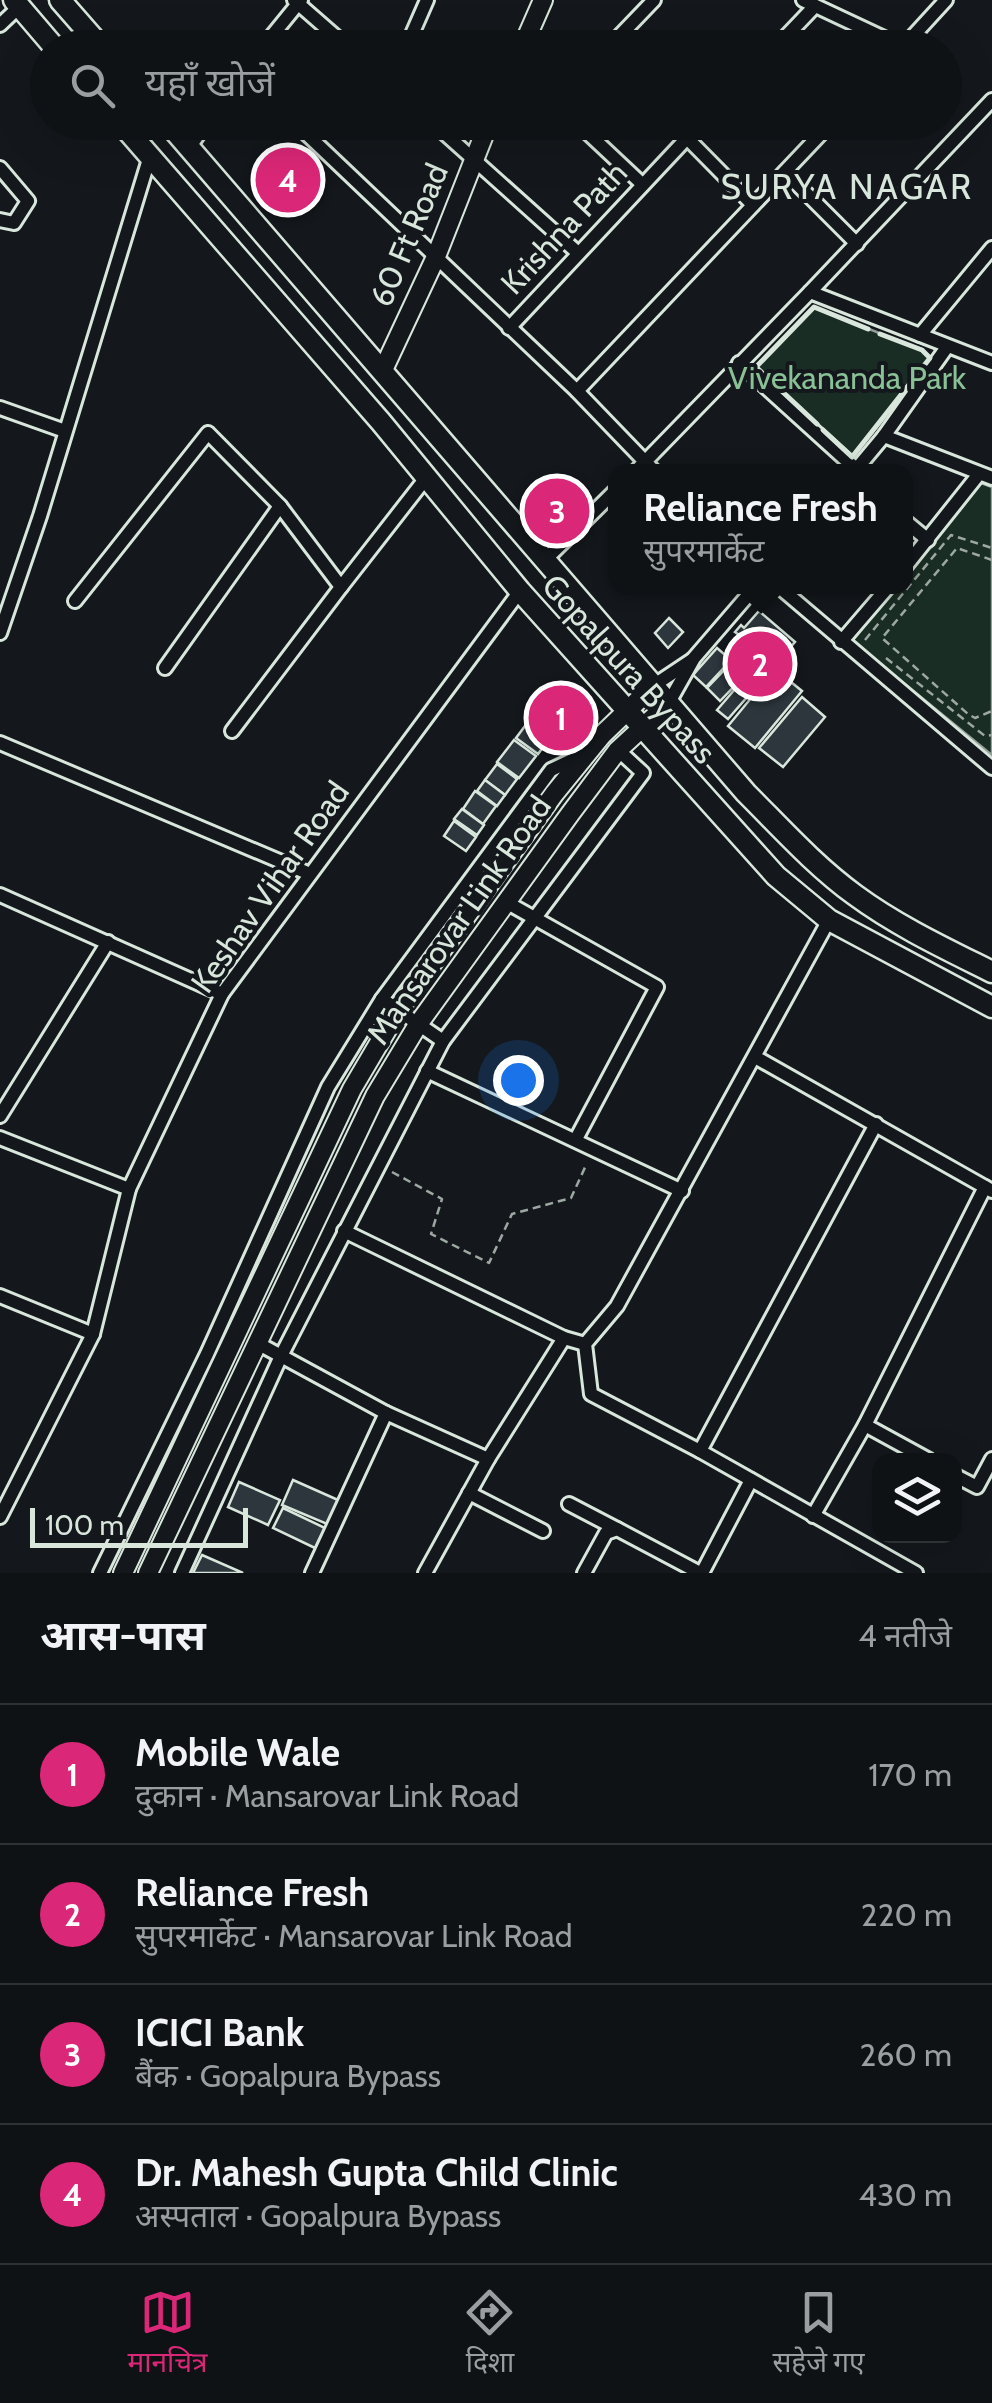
<!DOCTYPE html>
<html lang="hi">
<meta charset="utf-8">
<style>
body{margin:0;font-family:Cabin,"Noto Sans Devanagari",sans-serif;background:#1d2022;color:#f1f3f6}
.controls{position:absolute;right:30px;bottom:30px;display:grid;overflow:hidden;border-radius:20px;box-shadow:0 10px 40px #0002}
.controls button{width:90px;height:90px;display:grid;place-items:center;padding:0;border:0;border-bottom:2px solid #2f3234;background:#0f1215;color:#f1f3f6;font:50px sans-serif}
.scale{position:absolute;left:30px;bottom:25px;width:218px;box-sizing:border-box;padding-left:10px;border:5px solid #d8e6dc;border-top:0;font-size:28px;line-height:35px;white-space:nowrap;color:#d8e6dc;-webkit-text-stroke:8px #14181c;paint-order:stroke}
.you{position:absolute;left:518px;top:1080px;width:35px;height:35px;margin:-25px;border:8px solid #fff;border-radius:50%;background:#1a73e8;box-shadow:0 0 0 15px #1a73e833}
.badge{display:grid;place-items:center;width:65px;height:65px;border-radius:50%;background:#db2777;color:#fff;font-size:32px;font-weight:700}
.pin{position:absolute;translate:-50% -50%;border:5px solid #fff;box-shadow:0 2px 10px #0006}
.popup{position:absolute;left:608px;top:464px;width:305px;height:130px;box-sizing:border-box;display:grid;place-content:center;border-radius:20px;background:#0f1215;filter:drop-shadow(0 2px 8px #0005);font-size:32px;white-space:nowrap;color:#9b9ea0}
.popup b{font-size:38px;color:#f1f3f6}
.popup::after{content:'';position:absolute;left:50%;top:100%;margin-left:-20px;border:20px solid transparent;border-top-color:#0f1215}
.list{margin:0;padding:0;list-style:none}
h2{display:flex;justify-content:space-between;align-items:center;height:130px;margin:0;padding:0 40px;font-size:42px}
h2 small{font-size:32px;font-weight:400;color:#9b9ea0}
.list li{display:grid;grid-template-columns:65px 1fr auto;gap:30px;align-items:center;box-sizing:border-box;height:140px;padding:0 40px;border-top:2px solid #2f3234}
.list b{display:block;font-size:38px;white-space:nowrap}
.list p{margin:0;font-size:32px;white-space:nowrap;color:#9b9ea0}
.list em{font-size:32px;font-style:normal;color:#9b9ea0}
.icon{flex:none;width:55px;height:55px;fill:none;stroke:currentColor;stroke-width:2;stroke-linecap:round;stroke-linejoin:round}
.map{position:relative;flex:none;width:992px;height:1573px;overflow:hidden}
.search{position:absolute;background:#0f1215;box-shadow:0 10px 40px #0002;left:30px;right:30px;top:30px;height:110px;display:flex;align-items:center;gap:25px;box-sizing:border-box;padding:0 35px;border-radius:55px;color:#9b9ea0;font-size:38px}
.sheet{height:690px;background:#0f1215}
nav{display:flex;justify-content:space-around;align-items:center;box-sizing:border-box;height:140px;border-top:2px solid #2f3234;background:#0f1215;font-size:28px;color:#9b9ea0}
nav a{display:grid;justify-items:center;gap:5px}
nav .on{color:#db2777}
.map>svg:first-child{display:block}
</style>
<div class="map">
<svg width="992" height="1573" viewBox="0 0 992 1573">
<rect width="100%" height="100%" fill="#14181c"/>
<g fill="#1a2d24" stroke="#939e99" stroke-width="2.5">
<path d="M 814,307 L 922,350 L 930,358 L 852,457 L 756,367 Z"/>
<path d="M 981,483 L 992,487 L 992,755 L 852,641 L 896,587 L 905,586 L 905,576 Z"/>
</g>
<g fill="#2c363c" stroke="#d8e6dc" stroke-width="2.5">
<path d="M 307,150 L 320,166 L 282,198 L 268,183 Z"/>
<path d="M 759,611 L 795,642 L 728,719 L 717,710 L 748,674 L 741,668 L 747,661 L 730,646 L 739,635 L 735,632 L 741,625 L 744,628 Z"/>
<path d="M 669,618 L 683,632 L 668,648 L 655,633 Z"/>
<path d="M 717,648 L 731,660 L 706,687 L 693,675 Z"/>
<path d="M 732,662 L 745,675 L 720,701 L 707,688 Z"/>
<path d="M 775,669 L 802,691 L 755,748 L 728,726 Z"/>
<path d="M 550,691 L 570,709 L 556,730 L 534,714 Z"/>
<path d="M 802,697 L 825,717 L 783,767 L 759,748 Z"/>
<path d="M 534,714 L 556,730 L 538,754 L 516,738 Z"/>
<path d="M 514,740 L 536,756 L 519,778 L 497,762 Z"/>
<path d="M 497,764 L 517,779 L 505,795 L 485,780 Z"/>
<path d="M 485,780 L 505,795 L 497,806 L 477,791 Z"/>
<path d="M 475,791 L 496,806 L 483,824 L 463,809 Z"/>
<path d="M 462,809 L 484,825 L 477,835 L 454,819 Z"/>
<path d="M 454,821 L 476,837 L 466,851 L 444,836 Z"/>
<path d="M 293,1480 L 338,1500 L 327,1524 L 282,1505 Z"/>
<path d="M 239,1482 L 280,1500 L 268,1525 L 228,1507 Z"/>
<path d="M 283,1508 L 325,1528 L 315,1548 L 273,1528 Z"/>
<path d="M 202,1555 L 243,1573 L 193,1573 Z"/>
</g>
<g fill="none" stroke-linecap="round" stroke-linejoin="round">
<g stroke="#d8e6dc" stroke-width="18">
<g id="street">
<path d="M 294,0 L 349,48"/>
<path d="M 803,0 L 903,47 L 946,0"/>
<path d="M 0,25 L 20,6"/>
<path d="M 262,48 L 301,0"/>
<path d="M 406,48 L 427,0"/>
<path d="M 608,48 L 654,0"/>
<path d="M 775,48 L 815,6"/>
<path d="M 294,122 L 577,391 L 655,472"/>
<path d="M 432,122 L 578,253"/>
<path d="M 576,122 L 642,184"/>
<path d="M 687,138 L 753,205"/>
<path d="M 189,148 L 207,122"/>
<path d="M 0,168 L 28,201 L 14,223 L 0,220"/>
<path d="M 785,172 L 857,244"/>
<path d="M 810,292 L 992,363"/>
<path d="M 509,328 L 702,122"/>
<path d="M 920,335 L 992,248"/>
<path d="M 739,363 L 856,469"/>
<path d="M 577,391 L 832,122"/>
<path d="M 0,408 L 65,431"/>
<path d="M 884,436 L 992,478"/>
<path d="M 635,472 L 810,292 L 992,100"/>
<path d="M 854,472 L 884,436 L 947,347"/>
<path d="M 905,521 L 928,540"/>
<path d="M 544,561 L 615,491"/>
<path d="M 905,567 L 979,474"/>
<path d="M 778,586 L 992,768"/>
<path d="M 341,587 L 426,478"/>
<path d="M 75,601 L 208,433 L 280,506 L 165,668"/>
<path d="M 0,633 L 40,516 L 150,156"/>
<path d="M 841,642 L 889,586"/>
<path d="M 653,686 L 692,660"/>
<path d="M 668,704 L 694,658 L 756,586"/>
<path d="M 232,731 L 341,587 L 280,506"/>
<path d="M 0,743 L 310,874"/>
<path d="M 0,895 L 222,994"/>
<path d="M 506,902 L 657,987 L 576,1139"/>
<path d="M 829,920 L 617,1306 L 585,1344 L 591,1394 L 700,1451 L 916,1573"/>
<path d="M 382,999 L 443,1041"/>
<path d="M 755,1057 L 992,1191"/>
<path d="M 427,1071 L 682,1191"/>
<path d="M 0,1116 L 108,942"/>
<path d="M 0,1138 L 129,1189"/>
<path d="M 344,1231 L 564,1338 L 585,1344"/>
<path d="M 0,1296 L 93,1334"/>
<path d="M 259,1344 L 386,1413 L 488,1459"/>
<path d="M 865,1425 L 929,1460"/>
<path d="M 700,1451 L 876,1124"/>
<path d="M 954,1475 L 977,1487 L 992,1459"/>
<path d="M 469,1493 L 543,1531"/>
<path d="M 569,1504 L 617,1529"/>
<path d="M 813,1516 L 865,1425 L 985,1187"/>
<path d="M 0,1517 L 93,1334 L 129,1189 L 222,994 L 520,591"/>
<path d="M 100,1573 L 207,1354 L 328,1087 L 382,999 L 551,770 L 585,754"/>
<path d="M 182,1573 L 281,1356 L 443,1041 L 643,773 L 618,750"/>
<path d="M 312,1573 L 386,1413"/>
<path d="M 425,1573 L 488,1459 L 564,1338"/>
<path d="M 584,1573 L 606,1533 L 617,1529 L 700,1573"/>
<path d="M 702,1573 L 751,1480"/>
</g>
</g>
<g stroke="#d8e6dc" stroke-width="22">
<g id="secondary">
<path d="M 522,48 L 543,0"/>
<path d="M 383,370 L 435,259 L 489,122"/>
<path d="M 123,1573 L 352,1089 L 398,1011 L 554,794 L 602,735 L 653,686"/>
<path d="M 148,1573 L 375,1096 L 419,1023 L 570,814 L 618,750 L 668,704"/>
</g>
</g>
<g stroke="#d8e6dc" stroke-width="25">
<g id="primary">
<path d="M 14,0 L 55,48"/>
<path d="M 60,0 L 102,48"/>
<path d="M 120,122 L 381,422 L 520,591 L 776,876 L 829,920 L 992,1007"/>
<path d="M 167,122 L 746,793 C 781,828 815,866 855,895 C 897,926 946,949 992,972"/>
</g>
</g>
<g stroke="#9da8a2" stroke-width="2.5" stroke-dasharray="8 5" stroke-linecap="butt">
<path d="M 992,560 L 957,548 L 882,638 L 968,714 L 975,718 L 992,711"/>
<path d="M 865,640 L 951,535 L 992,548"/>
<path d="M 886,658 L 985,736 L 992,735"/>
<path d="M 392,1172 L 442,1199 L 431,1234 L 489,1263 L 512,1214 L 571,1198 L 587,1163"/>
</g>
<use href="#street" stroke="#14181c" stroke-width="12"/>
<use href="#secondary" stroke="#14181c" stroke-width="18"/>
<use href="#primary" stroke="#14181c" stroke-width="20"/>
<g stroke="#d8e6dc" stroke-width="5">
<path d="M 817,424 L 756,367 L 814,307 L 868,329"/>
<path d="M 823,430 L 852,457 L 930,358 L 922,350 L 880,334"/>
</g>
</g>
<g text-anchor="middle" stroke-width="8" stroke-linejoin="round" paint-order="stroke">
<g font-size="32" fill="#d8e6dc" stroke="#14181c">
<text transform="translate(564 228) rotate(-47)" y="11">Krishna Path</text>
<text transform="translate(409 235) rotate(-67)" y="11">60 Ft Road</text>
<text transform="translate(629 669) rotate(48)" y="11">Gopalpura Bypass</text>
<text transform="translate(270 887) rotate(-55)" y="11">Keshav Vihar Road</text>
<text transform="translate(459 920) rotate(-55)" y="11">Mansarovar Link Road</text>
</g>
<g font-size="32" fill="#8ac095" stroke="#14181c">
<text x="847" y="389">Vivekananda Park</text>
</g>
<g font-size="35" letter-spacing="2.5" fill="#d8e6dc" stroke="#14181c">
<text x="847" y="199">SURYA NAGAR</text>
</g>
</g>
</svg>
<div class="controls">
<button><svg class="icon" aria-label="layers" viewBox="0 0 24 24"><path d="M12 4l9 5-9 5-9-5zM3 14l9 5 9-5"/></svg></button>
</div>
<div class="scale">100 m</div>
<div class="you"></div>
<div class="pin badge" style="left:561px;top:718px">1</div>
<div class="pin badge" style="left:760px;top:664px">2</div>
<div class="popup"><b>Reliance Fresh</b>सुपरमार्केट</div>
<div class="pin badge" style="left:557px;top:511px">3</div>
<div class="pin badge" style="left:288px;top:180px">4</div>
<div class="search"><svg class="icon" aria-label="search" viewBox="0 0 24 24"><circle cx="10" cy="10" r="6"/><path d="M15 15l6 6"/></svg>यहाँ खोजें</div>
</div>
<section class="sheet">
<h2>आस-पास<small>4 नतीजे</small></h2>
<ul class="list">
<li><span class="badge">1</span><div><b>Mobile Wale</b><p>दुकान · Mansarovar Link Road</p></div><em>170 m</em></li>
<li><span class="badge">2</span><div><b>Reliance Fresh</b><p>सुपरमार्केट · Mansarovar Link Road</p></div><em>220 m</em></li>
<li><span class="badge">3</span><div><b>ICICI Bank</b><p>बैंक · Gopalpura Bypass</p></div><em>260 m</em></li>
<li><span class="badge">4</span><div><b>Dr. Mahesh Gupta Child Clinic</b><p>अस्पताल · Gopalpura Bypass</p></div><em>430 m</em></li>
</ul>
</section>
<nav>
<a class="on"><svg class="icon" aria-label="map" viewBox="0 0 24 24"><path d="M3 6l6-2 6 2 6-2v14l-6 2-6-2-6 2zM9 4v14M15 6v14"/></svg>मानचित्र</a>
<a><svg class="icon" aria-label="directions" viewBox="0 0 24 24"><path d="M12 3l9 9-9 9-9-9zM9 14v-3h6M13 9l2 2-2 2"/></svg>दिशा</a>
<a><svg class="icon" aria-label="saved" viewBox="0 0 24 24"><path d="M7 4h10v16l-5-4-5 4z"/></svg>सहेजे गए</a>
</nav>
